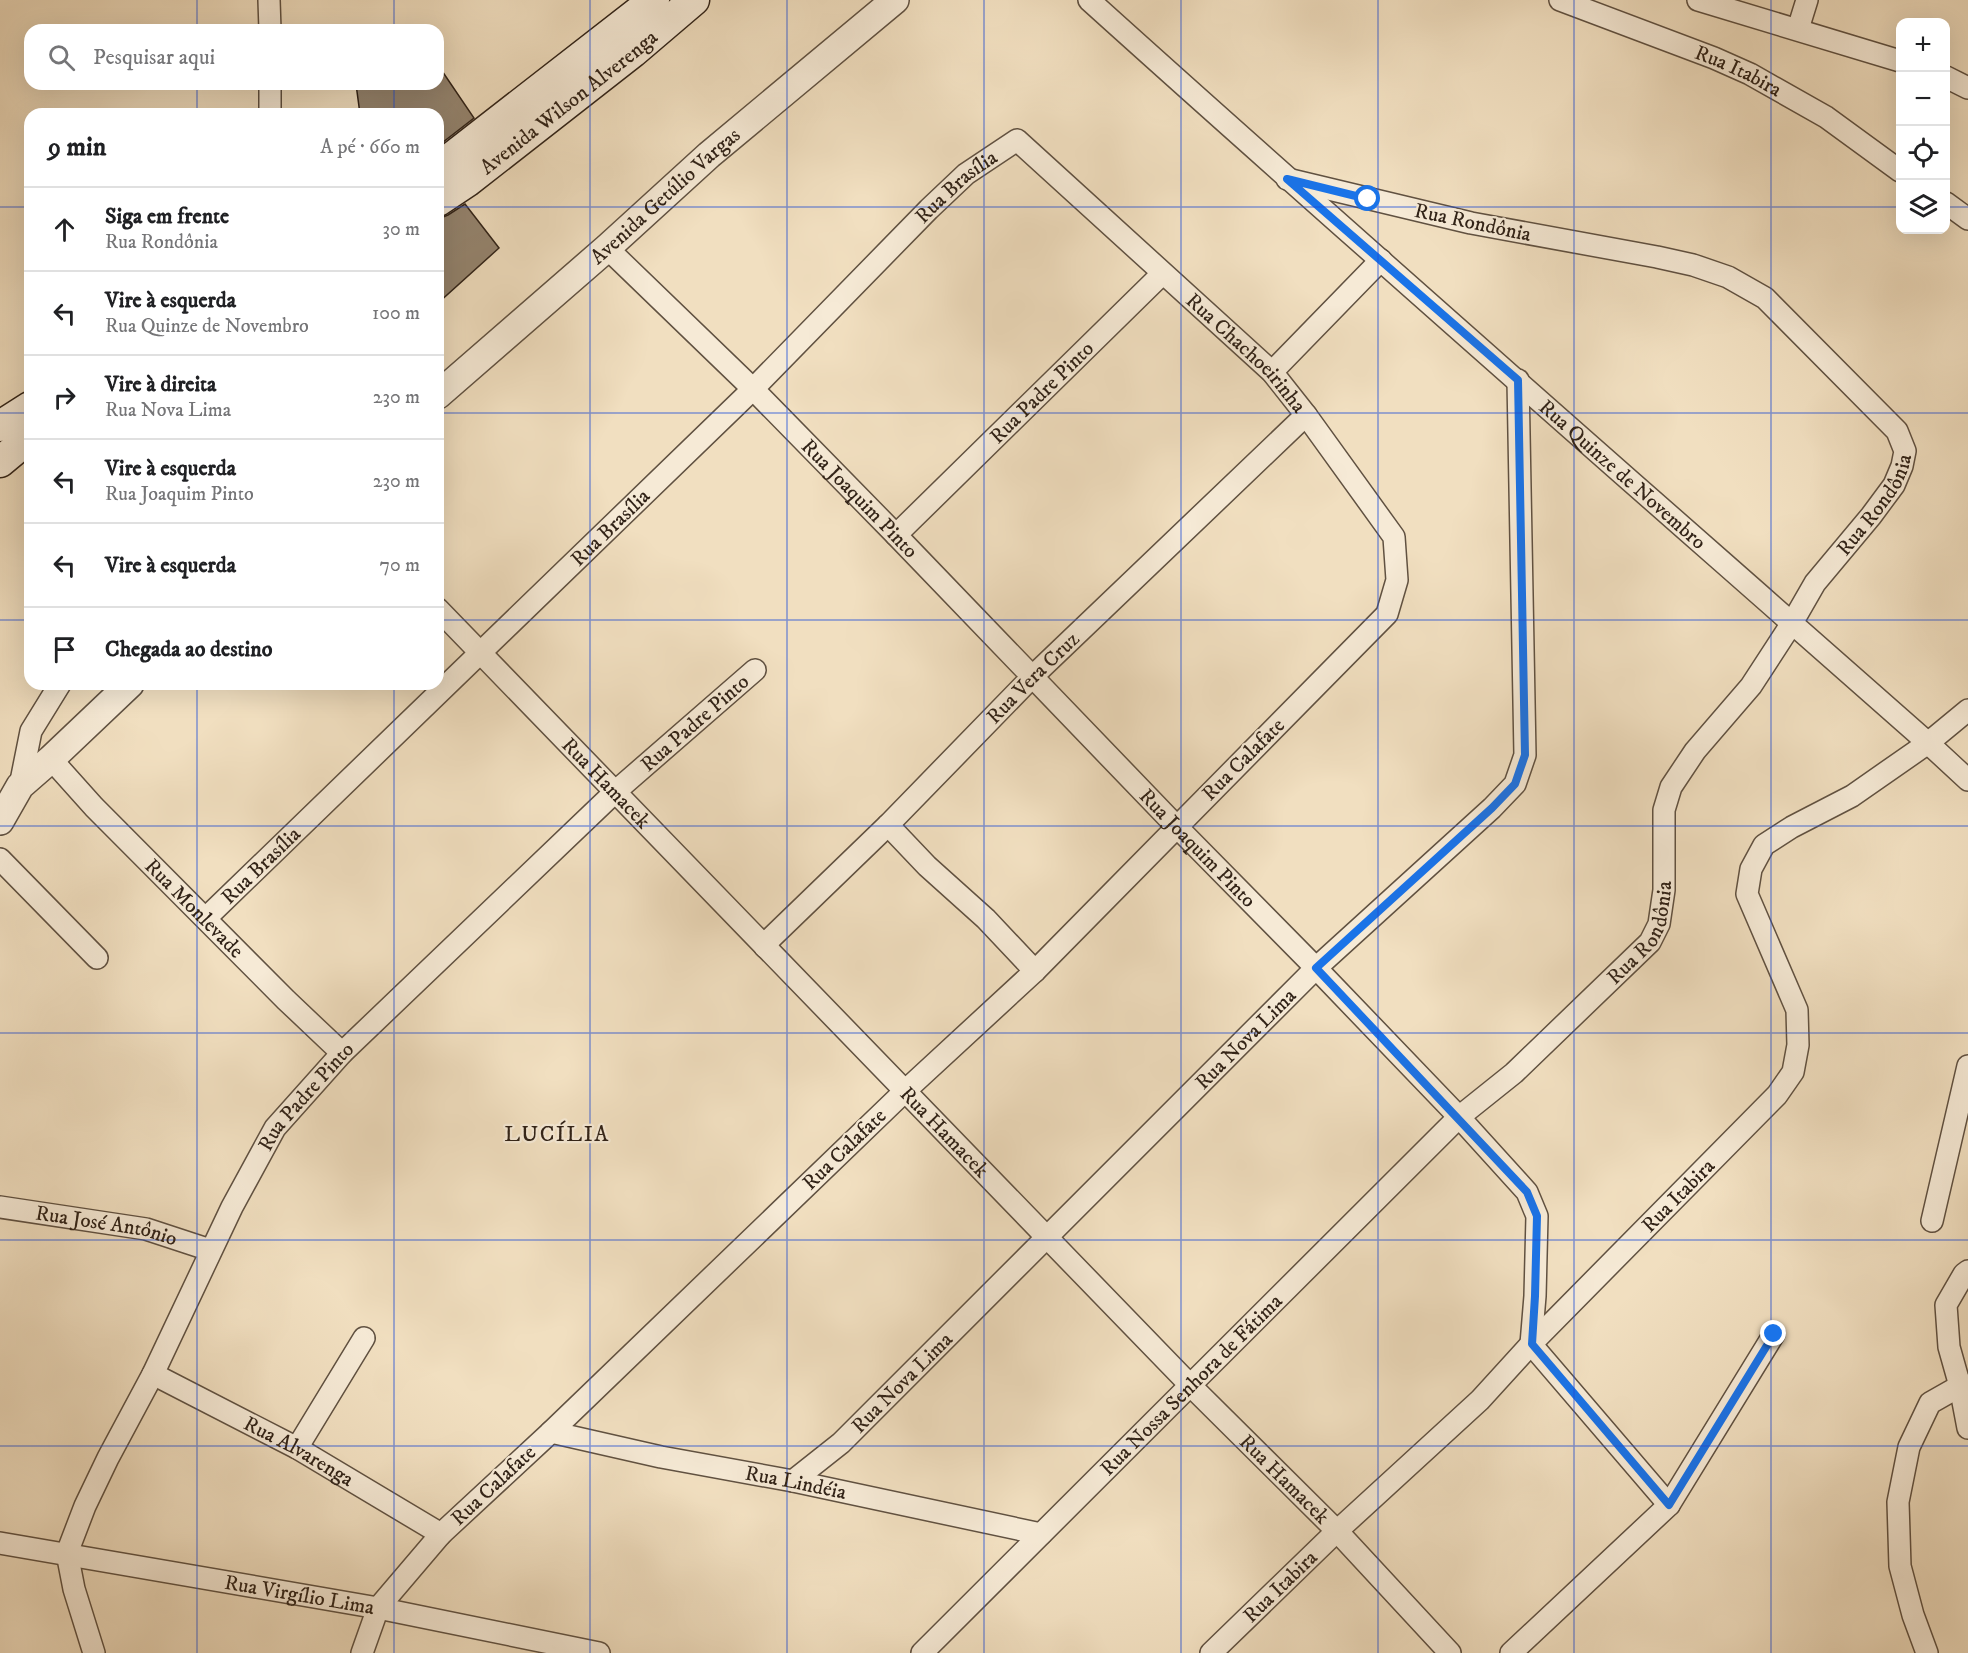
<!DOCTYPE html>
<html lang="pt">
<meta charset="utf-8">
<style>
body{margin:0;font-family:"IM FELL DW Pica",serif;background:#f6f6f6;color:#202124}
.controls{position:absolute;right:18px;top:18px;display:grid;overflow:hidden;border-radius:12px;box-shadow:0 6px 24px #0002}
.controls button{width:54px;height:54px;display:grid;place-items:center;padding:0;border:0;border-bottom:2px solid #e0e0e0;background:#fff;color:#202124;font:30px sans-serif}
.stop{position:absolute;width:18px;height:18px;margin:-14px;border:4px solid #1a73e8;border-radius:50%;background:#fff}
.stop.end{background:#1a73e8;border-color:#fff;box-shadow:0 2px 6px #0008}
.list{margin:0;padding:0;list-style:none}
h2{display:flex;justify-content:space-between;align-items:center;height:78px;margin:0;padding:0 24px;font-size:26px}
h2 small{font-size:20px;font-weight:400;color:#757577}
.list li{display:grid;grid-template-columns:39px 1fr auto;gap:18px;align-items:center;box-sizing:border-box;height:84px;padding:0 24px;border-top:2px solid #e0e0e0}
.list b{display:block;font-size:22px;white-space:nowrap}
.list p{margin:0;font-size:20px;white-space:nowrap;color:#757577}
.list em{font-size:20px;font-style:normal;color:#757577}
.icon{flex:none;width:33px;height:33px;fill:none;stroke:currentColor;stroke-width:2;stroke-linecap:round;stroke-linejoin:round}
.map{position:relative;flex:none;width:1968px;height:1653px;overflow:hidden}
.search{position:absolute;background:#fff;box-shadow:0 6px 24px #0002;left:24px;top:24px;width:420px;height:66px;display:flex;align-items:center;gap:15px;box-sizing:border-box;padding:0 21px;border-radius:18px;color:#757577;font-size:22px}
.panel{position:absolute;background:#fff;box-shadow:0 6px 24px #0002;left:24px;top:108px;width:420px;height:582px;border-radius:18px}
.map>svg:first-child{display:block}
</style>
<div class="map">
<svg width="1968" height="1653" viewBox="0 0 1968 1653">
<rect width="100%" height="100%" fill="#f1dfc0"/>
<filter id="stains"><feTurbulence type="fractalNoise" baseFrequency=".00333" numOctaves="4"/><feColorMatrix values="0 0 0 0 .2 0 0 0 0 .09 0 0 0 0 .02 0 0 0 .5 -.17"/></filter>
<radialGradient id="worn" r=".72"><stop offset=".6" stop-color="#630" stop-opacity="0"/><stop offset="1" stop-color="#630" stop-opacity=".3"/></radialGradient>
<g fill="#94846f" stroke="#302217" stroke-width="1.5">
<path d="M 438,65 L 474,118 L 438,146 L 438,114 L 360,114 L 356,84 L 438,84 Z"/>
<path d="M 465,204 L 499,248 L 438,303 L 438,219 L 448,215 Z"/>
</g>
<g fill="none" stroke-linecap="round" stroke-linejoin="round">
<g stroke="#605141" stroke-width="24">
<g id="minor">
<path d="M 269,0 L 270,30"/>
<path id="s1" d="M 1089,0 C 1366,250 1648,496 1928,743 L 1968,780"/>
<path id="s2" d="M 1560,0 L 1714,58 L 1750,74 L 1826,117 L 1900,171"/>
<path d="M 1698,0 L 1900,61"/>
<path d="M 1798,29 L 1807,0"/>
<path d="M 1946,77 L 1968,88"/>
<path d="M 270,84 L 270,114"/>
<path d="M 1946,203 L 1968,219"/>
<path id="s3" d="M 607,248 L 753,389 L 896,535 L 1177,827 L 1316,968 L 1459,1117 L 1527,1192 L 1537,1216 L 1535,1296 L 1531,1344 L 1669,1505"/>
<path d="M 1272,372 L 1381,260"/>
<path id="s4" d="M 896,535 L 1162,274"/>
<path id="s5" d="M 438,609 L 1191,1386 L 1337,1531 L 1450,1653"/>
<path id="s6" d="M 51,759 L 94,807 L 286,1000 L 342,1053"/>
<path d="M 20,786 L 31,731 L 60,684"/>
<path d="M 888,825 L 927,866 L 986,919 L 1035,971"/>
<path d="M 0,859 L 97,958"/>
<path id="s7" d="M 206,918 L 753,389 L 929,209 L 966,174 L 1017,140 L 1272,372 L 1306,415 L 1394,537 L 1397,580 L 1387,614 L 1035,971 L 905,1091 L 551,1432 L 441,1534 L 378,1608 L 362,1653"/>
<path id="s8" d="M 765,947 L 771,938 L 888,825 L 1033,676 L 1306,415"/>
<path id="s9" d="M 0,1207 L 146,1229 L 210,1250"/>
<path d="M 1932,1221 L 1968,1066"/>
<path d="M 1968,1271 L 1964,1274 L 1946,1305 L 1949,1347 L 1960,1386 L 1968,1428"/>
<path id="s10" d="M 153,1374 L 297,1448 L 441,1534"/>
<path id="s11" d="M 551,1432 L 661,1457 L 793,1481 L 1041,1534"/>
<path d="M 297,1448 L 364,1338"/>
<path id="s12" d="M 793,1481 L 841,1443 L 1316,968 L 1492,808 L 1515,784 L 1525,755 L 1518,380"/>
<path id="s13" d="M 0,1543 L 378,1608 L 599,1653"/>
<path id="s14" d="M 94,1653 L 74,1589 L 67,1553 L 85,1506 L 108,1458 L 153,1374 L 232,1207 L 275,1128 L 342,1053 L 616,791 L 755,670"/>
<path id="s15" d="M 922,1653 L 1459,1117 L 1514,1073 L 1650,942 L 1659,924 L 1664,890 L 1664,810 L 1671,787 L 1695,751 L 1751,686 L 1792,623 L 1815,583 L 1871,516 L 1894,485 L 1902,466 L 1905,451 L 1897,431 L 1765,298 L 1728,277 L 1693,265 L 1657,257 L 1471,223 L 1287,179"/>
<path id="s16" d="M 1211,1653 L 1337,1531 L 1480,1400 L 1531,1344 L 1777,1095 L 1793,1072 L 1798,1045 L 1797,1010 L 1747,894 L 1751,869 L 1764,845 L 1792,827 L 1852,796 L 1928,743 L 1968,710"/>
<path d="M 1511,1653 L 1669,1505 L 1774,1334"/>
<path d="M 1927,1653 L 1913,1615 L 1900,1566 L 1898,1502 L 1909,1447 L 1930,1403 L 1960,1386 L 1968,1385"/>
</g>
</g>
<g stroke="#605141" stroke-width="30">
<g id="tertiary">
<path id="s17" d="M 438,395 L 607,248 L 709,155 L 895,0"/>
<path d="M 0,821 L 20,786 L 51,759 L 130,684"/>
</g>
</g>
<g stroke="#302217" stroke-width="33">
<g id="secondary">
<path d="M 438,168 L 654,0"/>
<path id="s18" d="M 438,201 L 468,181 L 633,52 L 694,0"/>
<path d="M 0,426 L 30,407"/>
<path d="M 0,462 L 30,437"/>
</g>
</g>
<use href="#minor" stroke="#f6ead6" stroke-width="21"/>
<use href="#tertiary" stroke="#f6ead6" stroke-width="27"/>
<use href="#secondary" stroke="#f6ead6" stroke-width="30"/>
</g>
<g fill="none" stroke-linecap="round" stroke-linejoin="round">
<path stroke="#1a73e8" stroke-width="8" d="M 1368,199 L 1287,179 L 1518,380 L 1525,755 L 1515,784 L 1492,808 L 1316,968 L 1527,1192 L 1537,1216 L 1535,1296 L 1532,1344 L 1669,1505 L 1774,1334"/>
</g>
<path fill="none" stroke="#1d4ed8" stroke-width="1.5" stroke-opacity="0.55" d="M 197,0 L 197,30M 394,0 L 394,30M 590,0 L 590,1653M 787,0 L 787,1653M 984,0 L 984,1653M 1181,0 L 1181,1653M 1378,0 L 1378,1653M 1574,0 L 1574,1653M 1771,0 L 1771,1653M 197,84 L 197,114M 394,84 L 394,114M 0,207 L 30,207M 438,207 L 1900,207M 1946,207 L 1968,207M 0,413 L 30,413M 438,413 L 1968,413M 0,620 L 30,620M 438,620 L 1968,620M 197,684 L 197,1653M 394,684 L 394,1653M 0,826 L 1968,826M 0,1033 L 1968,1033M 0,1240 L 1968,1240M 0,1446 L 1968,1446"/>
<g text-anchor="middle" stroke-width="4.5" stroke-linejoin="round" paint-order="stroke">
<g font-size="21" fill="#302217" stroke="#f6ead6">
<text dy="7" stroke="none"><textPath href="#s2" startOffset="192">Rua Itabira</textPath></text>
<text dy="7" stroke="none"><textPath href="#s18" startOffset="164">Avenida Wilson Alverenga</textPath></text>
<text dy="7" stroke="none"><textPath href="#s7" startOffset="1048">Rua Brasília</textPath></text>
<text dy="7" stroke="none"><textPath href="#s17" startOffset="302">Avenida Getúlio Vargas</textPath></text>
<text transform="translate(1473 222) rotate(12)" y="7">Rua Rondônia</text>
<text dy="7" stroke="none"><textPath href="#s7" startOffset="1438">Rua Chachoeirinha</textPath></text>
<text dy="7" stroke="none"><textPath href="#s4" startOffset="204">Rua Padre Pinto</textPath></text>
<text dy="7" stroke="none"><textPath href="#s1" startOffset="714">Rua Quinze de Novembro</textPath></text>
<text dy="7" stroke="none"><textPath href="#s3" startOffset="356">Rua Joaquim Pinto</textPath></text>
<text dy="7" stroke="none"><textPath href="#s15" startOffset="1526">Rua Rondônia</textPath></text>
<text dy="7" stroke="none"><textPath href="#s7" startOffset="562">Rua Brasília</textPath></text>
<text dy="7" stroke="none"><textPath href="#s8" startOffset="380">Rua Vera Cruz</textPath></text>
<text dy="7" stroke="none"><textPath href="#s14" startOffset="1161">Rua Padre Pinto</textPath></text>
<text transform="translate(1243 759) rotate(-45)" y="7">Rua Calafate</text>
<text dy="7" stroke="none"><textPath href="#s5" startOffset="242">Rua Hamacek</textPath></text>
<text dy="7" stroke="none"><textPath href="#s3" startOffset="842">Rua Joaquim Pinto</textPath></text>
<text dy="7" stroke="none"><textPath href="#s7" startOffset="76">Rua Brasília</textPath></text>
<text dy="7" stroke="none"><textPath href="#s6" startOffset="207">Rua Monlevade</textPath></text>
<text dy="7" stroke="none"><textPath href="#s15" startOffset="1022">Rua Rondônia</textPath></text>
<text dy="7" stroke="none"><textPath href="#s12" startOffset="633">Rua Nova Lima</textPath></text>
<text dy="7" stroke="none"><textPath href="#s14" startOffset="621">Rua Padre Pinto</textPath></text>
<text dy="7" stroke="none"><textPath href="#s5" startOffset="728">Rua Hamacek</textPath></text>
<text transform="translate(844 1149) rotate(-44)" y="7">Rua Calafate</text>
<text dy="7" stroke="none"><textPath href="#s16" startOffset="654">Rua Itabira</textPath></text>
<text dy="7" stroke="none"><textPath href="#s9" startOffset="108">Rua José Antônio</textPath></text>
<text dy="7" stroke="none"><textPath href="#s12" startOffset="147">Rua Nova Lima</textPath></text>
<text dy="7" stroke="none"><textPath href="#s15" startOffset="380">Rua Nossa Senhora de Fátima</textPath></text>
<text dy="7" stroke="none"><textPath href="#s10" startOffset="165">Rua Alvarenga</textPath></text>
<text dy="7" stroke="none"><textPath href="#s5" startOffset="1214">Rua Hamacek</textPath></text>
<text dy="7" stroke="none"><textPath href="#s11" startOffset="250">Rua Lindéia</textPath></text>
<text transform="translate(493 1485) rotate(-43)" y="7">Rua Calafate</text>
<text dy="7" stroke="none"><textPath href="#s16" startOffset="96">Rua Itabira</textPath></text>
<text dy="7" stroke="none"><textPath href="#s13" startOffset="304">Rua Virgílio Lima</textPath></text>
</g>
<g font-size="22" letter-spacing="1.5" fill="#302217" stroke="#f6ead6">
<text x="557" y="1141">LUCÍLIA</text>
</g>
</g>
<rect width="100%" height="100%" filter="url(#stains)"/>
<rect width="100%" height="100%" fill="url(#worn)"/>
</svg>
<div class="controls">
<button>+</button>
<button>−</button>
<button><svg class="icon" aria-label="locate" viewBox="0 0 24 24"><circle cx="12" cy="12" r="6"/><path d="M12 2v4M12 18v4M2 12h4M18 12h4"/></svg></button>
<button><svg class="icon" aria-label="layers" viewBox="0 0 24 24"><path d="M12 4l9 5-9 5-9-5zM3 14l9 5 9-5"/></svg></button>
</div>
<div class="stop" style="left:1368px;top:199px"></div>
<div class="stop end" style="left:1774px;top:1334px"></div>
<div class="search"><svg class="icon" aria-label="search" viewBox="0 0 24 24"><circle cx="10" cy="10" r="6"/><path d="M15 15l6 6"/></svg>Pesquisar aqui</div>
<section class="panel">
<h2>9 min<small>A pé · 660 m</small></h2>
<ul class="list">
<li><svg class="icon" aria-label="ahead" viewBox="0 0 24 24"><path d="M12 20V5M6 11l6-6 6 6"/></svg><div><b>Siga em frente</b><p>Rua Rondônia</p></div><em>30 m</em></li>
<li><svg class="icon" aria-label="left" viewBox="0 0 24 24"><path d="M17 20v-9H6M10 6l-5 5 5 5"/></svg><div><b>Vire à esquerda</b><p>Rua Quinze de Novembro</p></div><em>100 m</em></li>
<li><svg class="icon" aria-label="right" viewBox="0 0 24 24"><path d="M7 20v-9h11M14 6l5 5-5 5"/></svg><div><b>Vire à direita</b><p>Rua Nova Lima</p></div><em>230 m</em></li>
<li><svg class="icon" aria-label="left" viewBox="0 0 24 24"><path d="M17 20v-9H6M10 6l-5 5 5 5"/></svg><div><b>Vire à esquerda</b><p>Rua Joaquim Pinto</p></div><em>230 m</em></li>
<li><svg class="icon" aria-label="left" viewBox="0 0 24 24"><path d="M17 20v-9H6M10 6l-5 5 5 5"/></svg><div><b>Vire à esquerda</b></div><em>70 m</em></li>
<li><svg class="icon" aria-label="arrive" viewBox="0 0 24 24"><path d="M6 21V4h12l-3 4 3 4H6"/></svg><div><b>Chegada ao destino</b></div></li>
</ul>
</section>
</div>
